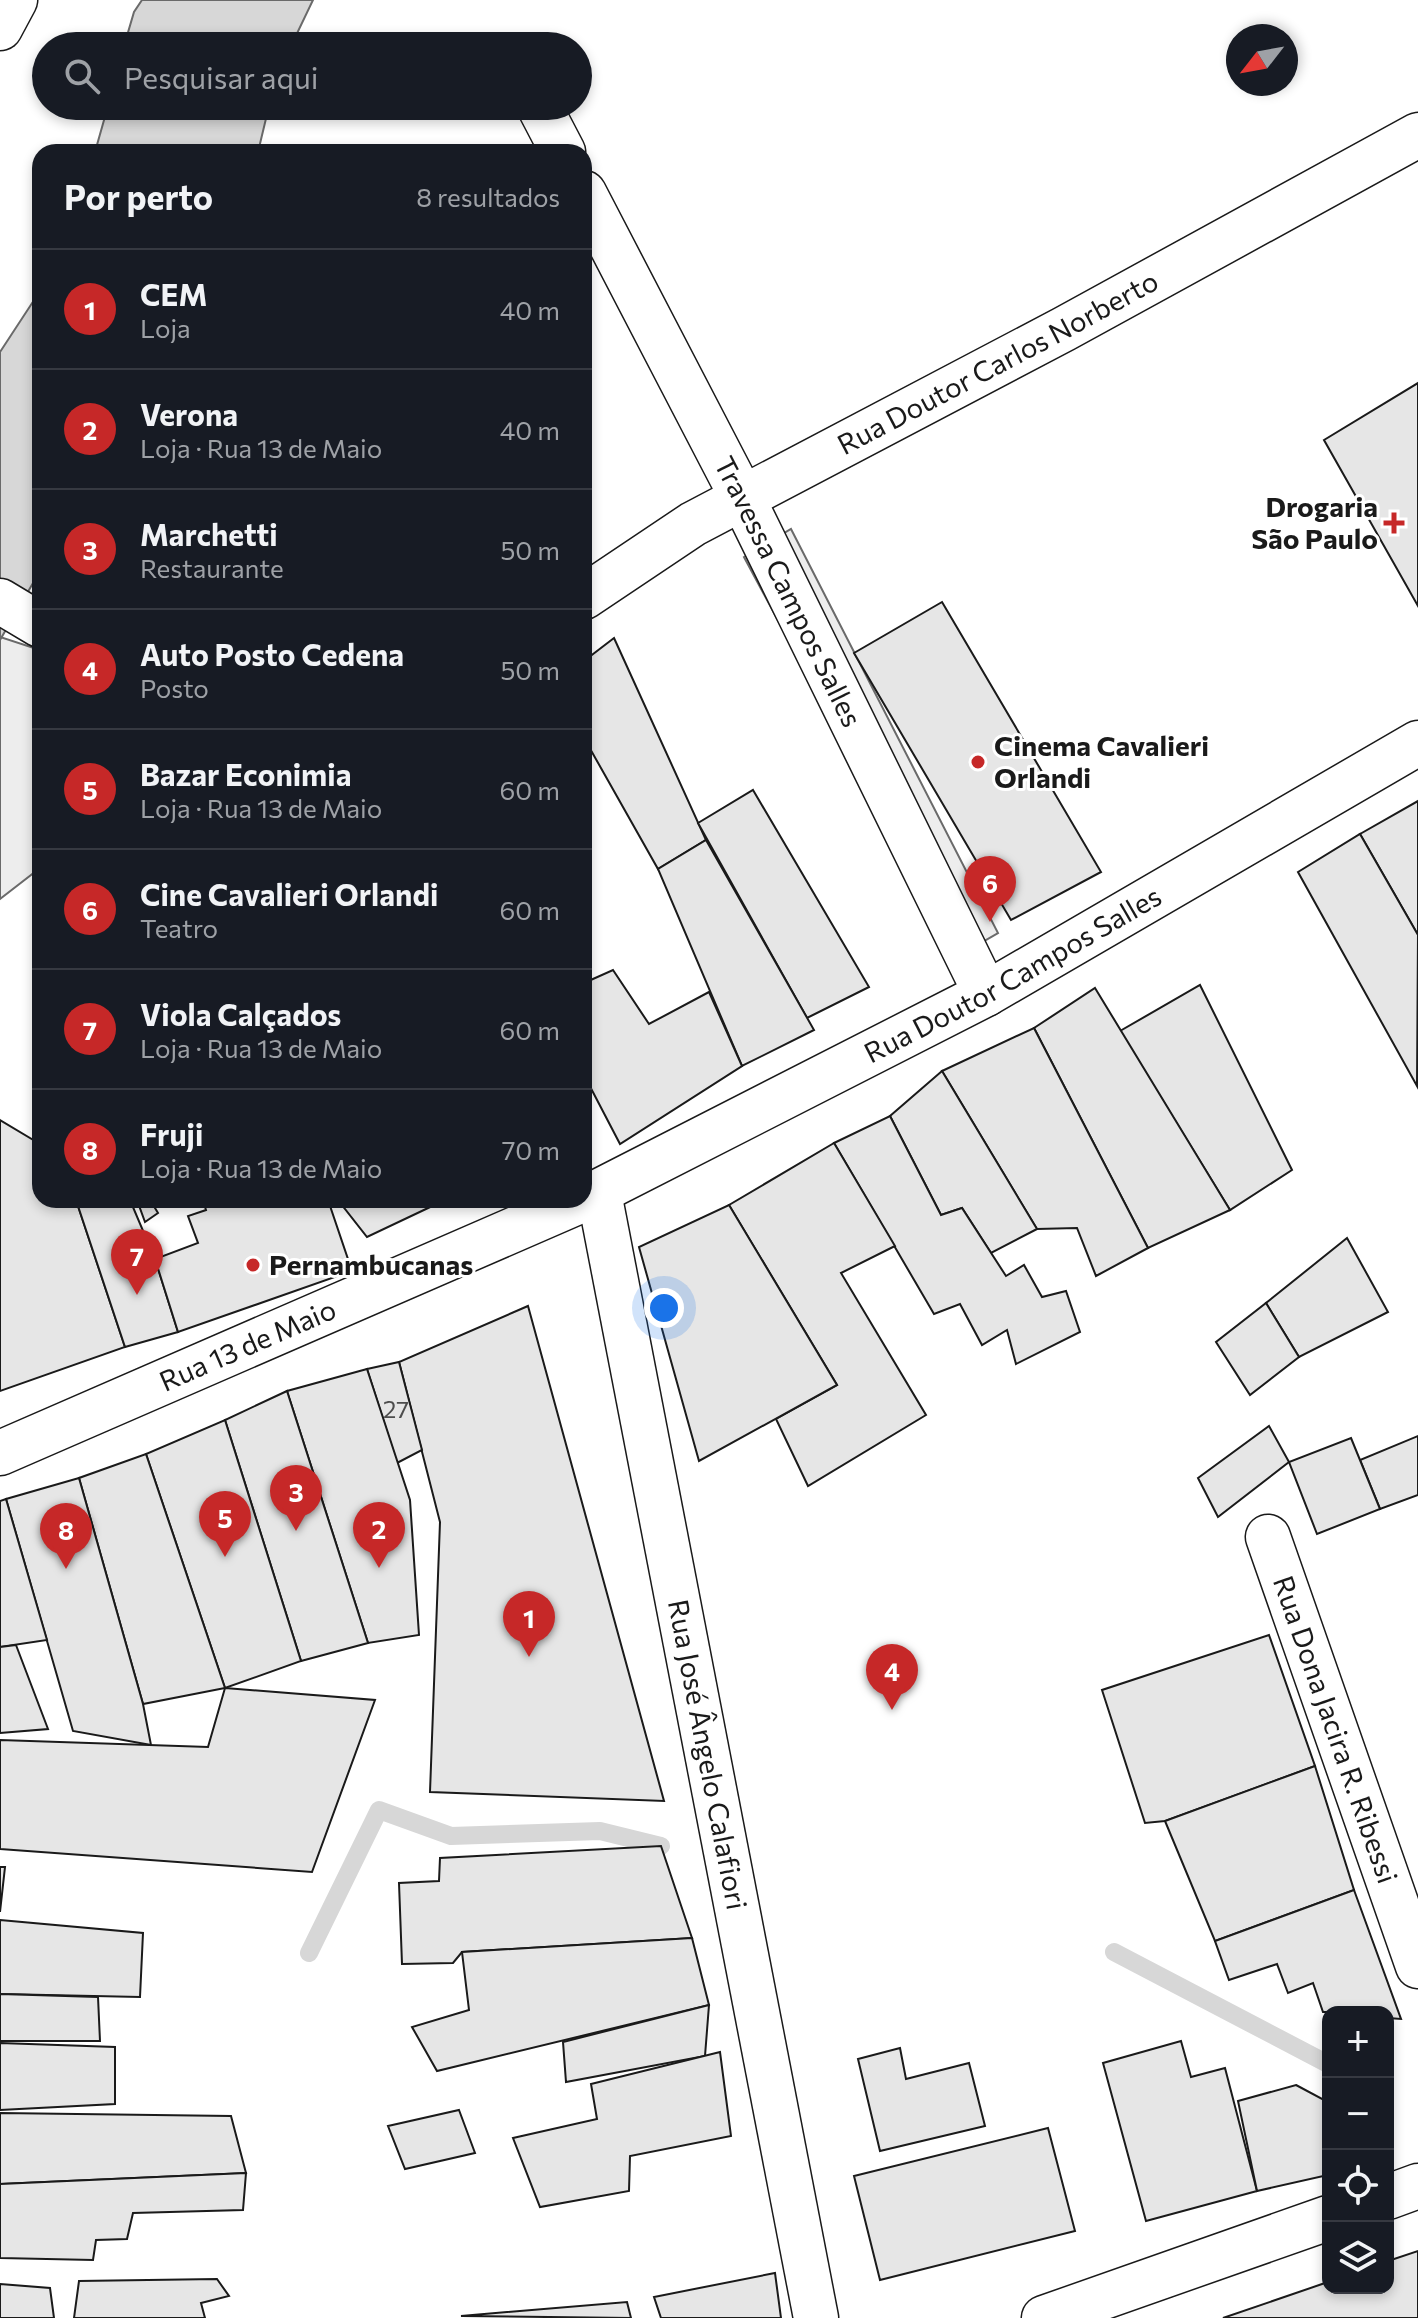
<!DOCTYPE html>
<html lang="pt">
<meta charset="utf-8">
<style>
body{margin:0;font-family:Commissioner,sans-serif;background:#242831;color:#f1f3f6}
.controls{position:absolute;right:24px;bottom:24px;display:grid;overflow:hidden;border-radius:16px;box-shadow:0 4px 12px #0003}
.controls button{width:72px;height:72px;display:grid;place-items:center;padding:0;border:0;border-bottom:2px solid #363941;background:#171b24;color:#f1f3f6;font:40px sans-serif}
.compass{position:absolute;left:1226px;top:24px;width:72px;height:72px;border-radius:50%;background:#171b24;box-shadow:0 4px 12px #0003;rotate:239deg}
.you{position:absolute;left:664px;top:1308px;width:28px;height:28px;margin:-20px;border:6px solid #fff;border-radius:50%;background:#1a73e8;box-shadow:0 0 0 12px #1a73e833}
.badge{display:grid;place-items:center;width:52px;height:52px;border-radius:50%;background:#c62828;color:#fff;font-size:26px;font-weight:700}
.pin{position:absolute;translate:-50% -66px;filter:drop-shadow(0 2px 4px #0008)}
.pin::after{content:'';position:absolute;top:42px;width:28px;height:24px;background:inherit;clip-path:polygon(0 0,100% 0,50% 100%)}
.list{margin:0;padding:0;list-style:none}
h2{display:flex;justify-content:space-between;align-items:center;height:104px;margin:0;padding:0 32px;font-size:34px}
h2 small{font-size:26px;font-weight:400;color:#9ea1a6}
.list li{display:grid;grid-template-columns:52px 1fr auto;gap:24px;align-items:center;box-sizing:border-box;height:120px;padding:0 32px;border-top:2px solid #363941}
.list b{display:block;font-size:30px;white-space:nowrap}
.list p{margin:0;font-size:26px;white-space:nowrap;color:#9ea1a6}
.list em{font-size:26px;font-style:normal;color:#9ea1a6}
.icon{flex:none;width:44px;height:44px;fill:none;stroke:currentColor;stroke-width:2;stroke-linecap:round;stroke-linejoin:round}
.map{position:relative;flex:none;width:1418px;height:2318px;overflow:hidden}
.search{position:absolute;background:#171b24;box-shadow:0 4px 12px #0003;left:32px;top:32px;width:560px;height:88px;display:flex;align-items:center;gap:20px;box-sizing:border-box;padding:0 28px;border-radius:44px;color:#9ea1a6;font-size:30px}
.panel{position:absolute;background:#171b24;box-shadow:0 4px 12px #0003;left:32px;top:144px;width:560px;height:1064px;border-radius:24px}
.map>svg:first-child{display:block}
</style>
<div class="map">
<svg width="1418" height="2318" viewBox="0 0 1418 2318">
<rect width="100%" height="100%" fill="#fff"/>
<g fill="#ededed" stroke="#6a6a6a" stroke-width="2">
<path d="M 791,529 L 998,933 L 958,956 L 744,557 Z"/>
<path d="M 0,637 L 40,650 L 40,868 L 0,899 Z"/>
</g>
<g fill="#d7d7d7" stroke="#6a6a6a" stroke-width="2">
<path d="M 142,0 L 313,0 L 291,46 L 124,46 L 134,12 Z"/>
<path d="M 108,106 L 269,106 L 258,152 L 95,152 Z"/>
<path d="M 40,291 L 40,571 L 0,640 L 0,352 Z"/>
</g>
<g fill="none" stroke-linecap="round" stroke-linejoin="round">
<g stroke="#d7d7d7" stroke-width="18">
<path d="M 1114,1952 L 1328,2064"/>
<path d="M 309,1953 L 379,1810 L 451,1836 L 600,1831 L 661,1846"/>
</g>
</g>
<g fill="#e6e6e6" stroke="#1a1a1a" stroke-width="2">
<path d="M 1418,383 L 1418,606 L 1324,440 Z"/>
<path d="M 942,602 L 1101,872 L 1011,920 L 854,653 Z"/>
<path d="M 614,638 L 706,840 L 658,869 L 584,738 L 584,661 Z"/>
<path d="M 753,790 L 869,987 L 807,1018 L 698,823 Z"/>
<path d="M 1418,801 L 1418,935 L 1360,834 Z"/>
<path d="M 1360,834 L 1418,935 L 1417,1086 L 1298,872 Z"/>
<path d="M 706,840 L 814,1030 L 742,1066 L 658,869 Z"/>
<path d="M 613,970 L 649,1024 L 709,992 L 742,1066 L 620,1144 L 584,1075 L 584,983 Z"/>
<path d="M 1200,985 L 1292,1170 L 1230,1210 L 1120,1031 Z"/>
<path d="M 1095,988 L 1230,1210 L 1148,1248 L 1034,1028 Z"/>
<path d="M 1034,1028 L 1148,1248 L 1096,1276 L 1077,1228 L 1037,1229 L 942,1071 Z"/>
<path d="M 942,1071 L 1037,1229 L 991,1253 L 962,1208 L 941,1215 L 890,1116 Z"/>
<path d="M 890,1116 L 941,1215 L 962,1208 L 1006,1276 L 1024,1265 L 1042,1297 L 1066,1291 L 1080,1332 L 1016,1364 L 1007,1330 L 982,1345 L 960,1304 L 934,1314 L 834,1143 Z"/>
<path d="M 0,1120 L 40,1144 L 40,1200 L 76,1200 L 125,1347 L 0,1391 Z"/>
<path d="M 834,1143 L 895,1246 L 841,1273 L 926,1415 L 808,1486 L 776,1419 L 837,1385 L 729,1205 Z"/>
<path d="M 76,1200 L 130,1200 L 155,1259 L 178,1332 L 125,1347 Z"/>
<path d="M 137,1200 L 157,1200 L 152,1203 L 158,1213 L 145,1222 Z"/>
<path d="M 203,1200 L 328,1200 L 352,1271 L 178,1332 L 155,1259 L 198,1243 L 188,1216 L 206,1210 Z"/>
<path d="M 338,1200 L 445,1200 L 367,1237 Z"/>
<path d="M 729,1205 L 837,1385 L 699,1461 L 639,1247 Z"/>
<path d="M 1347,1238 L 1388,1312 L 1299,1357 L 1266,1303 Z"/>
<path d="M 1266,1303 L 1299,1357 L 1250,1395 L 1216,1342 Z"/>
<path d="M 528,1306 L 664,1801 L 430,1792 L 440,1522 L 399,1362 Z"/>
<path d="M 399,1362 L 422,1450 L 397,1463 L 367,1369 Z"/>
<path d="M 367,1369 L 410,1500 L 419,1635 L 368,1643 L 287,1391 Z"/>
<path d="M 287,1391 L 368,1643 L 301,1661 L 225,1420 Z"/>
<path d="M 225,1420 L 301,1661 L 225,1688 L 146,1454 Z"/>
<path d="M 1269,1426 L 1289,1462 L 1218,1517 L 1198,1478 Z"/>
<path d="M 1418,1436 L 1418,1495 L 1380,1509 L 1360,1460 Z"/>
<path d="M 1351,1438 L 1380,1509 L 1317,1534 L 1289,1462 Z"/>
<path d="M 146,1454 L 225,1688 L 143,1704 L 79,1478 Z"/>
<path d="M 79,1478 L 143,1704 L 151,1745 L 73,1731 L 6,1499 Z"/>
<path d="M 6,1499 L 47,1640 L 0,1647 L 0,1501 Z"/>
<path d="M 1269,1635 L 1315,1766 L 1165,1821 L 1145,1823 L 1102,1690 Z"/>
<path d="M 16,1645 L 48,1729 L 0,1733 L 0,1647 Z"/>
<path d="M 225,1688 L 375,1700 L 312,1872 L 0,1849 L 0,1740 L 208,1747 Z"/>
<path d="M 1315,1766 L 1354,1890 L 1215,1941 L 1165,1821 Z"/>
<path d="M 661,1846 L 692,1938 L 462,1952 L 453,1963 L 402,1964 L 399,1883 L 439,1881 L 440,1858 Z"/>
<path d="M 0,1867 L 5,1867 L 0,1912 Z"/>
<path d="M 1354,1890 L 1401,2019 L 1388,2018 L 1388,2012 L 1323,2012 L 1313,1983 L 1288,1993 L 1277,1964 L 1229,1980 L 1215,1941 Z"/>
<path d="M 0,1920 L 143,1933 L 140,1997 L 0,1994 Z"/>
<path d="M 692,1938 L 709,2005 L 437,2071 L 412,2027 L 469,2010 L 462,1952 Z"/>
<path d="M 0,1994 L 98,1997 L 100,2041 L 0,2041 Z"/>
<path d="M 709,2005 L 705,2056 L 566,2082 L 563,2042 Z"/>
<path d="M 1181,2041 L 1191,2077 L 1225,2068 L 1257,2191 L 1146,2221 L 1103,2063 Z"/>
<path d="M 0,2043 L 115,2047 L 115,2104 L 0,2110 Z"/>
<path d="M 900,2048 L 906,2079 L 969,2063 L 985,2126 L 880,2151 L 858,2059 Z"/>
<path d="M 720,2052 L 731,2136 L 630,2156 L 629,2191 L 540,2207 L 513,2138 L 597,2119 L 591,2084 Z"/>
<path d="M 1296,2085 L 1328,2102 L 1328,2175 L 1257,2191 L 1238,2101 Z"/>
<path d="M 459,2110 L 475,2153 L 405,2169 L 388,2126 Z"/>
<path d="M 0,2113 L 231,2116 L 246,2173 L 0,2184 Z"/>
<path d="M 1048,2128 L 1075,2231 L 880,2280 L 854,2176 Z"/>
<path d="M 246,2173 L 243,2210 L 133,2213 L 127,2239 L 96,2240 L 93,2260 L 0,2258 L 0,2184 Z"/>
<path d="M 1418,2251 L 1418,2318 L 1223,2318 L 1328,2282 L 1328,2288 L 1388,2288 L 1388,2261 Z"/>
<path d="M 775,2273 L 781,2318 L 661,2318 L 654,2297 Z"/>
<path d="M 217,2279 L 229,2296 L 201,2303 L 205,2318 L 74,2318 L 79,2281 Z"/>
<path d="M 0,2284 L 50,2288 L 54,2318 L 0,2318 Z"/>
<path d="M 627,2302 L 631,2318 L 461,2316 Z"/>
</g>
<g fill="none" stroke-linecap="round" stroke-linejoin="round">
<g stroke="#1a1a1a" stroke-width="47">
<g id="street">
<path d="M 0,28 L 15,0"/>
<path d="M 539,106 L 563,152"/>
<path id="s1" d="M 584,193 L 742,497 L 986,994"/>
<path id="s2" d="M 584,597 L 693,524 L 1064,329 L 1418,135"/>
<path id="s3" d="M 599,1193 L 816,2318"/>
<path id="s4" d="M 1268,1537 L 1418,1966"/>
<path d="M 1388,2197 L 1418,2186"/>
<path d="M 1044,2318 L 1328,2218"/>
</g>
</g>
<g stroke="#1a1a1a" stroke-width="47">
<g id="secondary">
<path d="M 0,601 L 40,625"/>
<path id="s5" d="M 584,1199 L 986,994 L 1418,743"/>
<path id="s6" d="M 0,1453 L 582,1200"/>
</g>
</g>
<use href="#street" stroke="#fff" stroke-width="44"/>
<use href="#secondary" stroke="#fff" stroke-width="44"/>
</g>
<g fill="#c62828" stroke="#fff" stroke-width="3">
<path d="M1390 511h8v8h8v8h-8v8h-8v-8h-8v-8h8z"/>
<circle cx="978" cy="762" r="8"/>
<circle cx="253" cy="1265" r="8"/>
</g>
<g text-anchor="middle" stroke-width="6" stroke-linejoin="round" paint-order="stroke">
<g font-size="24" fill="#4d4d4d">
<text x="396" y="1418">27</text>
</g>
<g font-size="28" fill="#1a1a1a" stroke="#fff">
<text dy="10" stroke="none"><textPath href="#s2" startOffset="476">Rua Doutor Carlos Norberto</textPath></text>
<text dy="10" stroke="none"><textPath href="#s1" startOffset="448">Travessa Campos Salles</textPath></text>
<text dy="10" stroke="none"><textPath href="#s5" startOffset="484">Rua Doutor Campos Salles</textPath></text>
<text dy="10" stroke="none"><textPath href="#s6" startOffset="270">Rua 13 de Maio</textPath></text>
<text dy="10" stroke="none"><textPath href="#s4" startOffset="204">Rua Dona Jacira R. Ribessi</textPath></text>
<text dy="10" stroke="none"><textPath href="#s3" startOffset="572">Rua José Ângelo Calafiori</textPath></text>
</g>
<g font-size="28" font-weight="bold" fill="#1a1a1a" stroke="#fff" text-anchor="start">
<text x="1378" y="517" text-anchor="end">Drogaria<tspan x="1378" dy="32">São Paulo</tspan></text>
<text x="994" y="756">Cinema Cavalieri<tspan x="994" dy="32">Orlandi</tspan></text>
<text x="269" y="1275">Pernambucanas</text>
</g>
</g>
</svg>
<div class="controls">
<button>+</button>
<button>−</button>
<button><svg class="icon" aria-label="locate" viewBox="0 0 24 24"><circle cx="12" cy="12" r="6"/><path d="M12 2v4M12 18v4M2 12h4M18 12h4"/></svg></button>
<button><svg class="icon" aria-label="layers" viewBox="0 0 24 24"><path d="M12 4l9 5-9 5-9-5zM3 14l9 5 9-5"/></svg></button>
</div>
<svg class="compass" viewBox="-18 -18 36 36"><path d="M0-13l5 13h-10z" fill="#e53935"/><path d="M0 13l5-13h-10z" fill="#9ea1a6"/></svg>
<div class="you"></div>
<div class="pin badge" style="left:529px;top:1657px">1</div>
<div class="pin badge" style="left:379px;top:1568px">2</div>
<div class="pin badge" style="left:296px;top:1531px">3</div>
<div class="pin badge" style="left:892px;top:1710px">4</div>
<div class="pin badge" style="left:225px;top:1557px">5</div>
<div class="pin badge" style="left:990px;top:922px">6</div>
<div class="pin badge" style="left:137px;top:1295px">7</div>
<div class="pin badge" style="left:66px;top:1569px">8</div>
<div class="search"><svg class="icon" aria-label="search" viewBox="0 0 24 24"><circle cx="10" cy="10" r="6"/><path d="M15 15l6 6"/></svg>Pesquisar aqui</div>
<section class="panel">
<h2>Por perto<small>8 resultados</small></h2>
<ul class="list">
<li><span class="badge">1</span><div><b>CEM</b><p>Loja</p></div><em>40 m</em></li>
<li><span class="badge">2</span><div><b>Verona</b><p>Loja · Rua 13 de Maio</p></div><em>40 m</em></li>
<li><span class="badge">3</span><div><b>Marchetti</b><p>Restaurante</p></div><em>50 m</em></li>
<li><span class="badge">4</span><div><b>Auto Posto Cedena</b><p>Posto</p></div><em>50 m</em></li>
<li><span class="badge">5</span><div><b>Bazar Econimia</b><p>Loja · Rua 13 de Maio</p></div><em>60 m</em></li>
<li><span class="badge">6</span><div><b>Cine Cavalieri Orlandi</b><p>Teatro</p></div><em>60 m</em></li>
<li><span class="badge">7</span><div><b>Viola Calçados</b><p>Loja · Rua 13 de Maio</p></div><em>60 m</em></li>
<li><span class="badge">8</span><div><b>Fruji</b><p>Loja · Rua 13 de Maio</p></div><em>70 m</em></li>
</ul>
</section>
</div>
